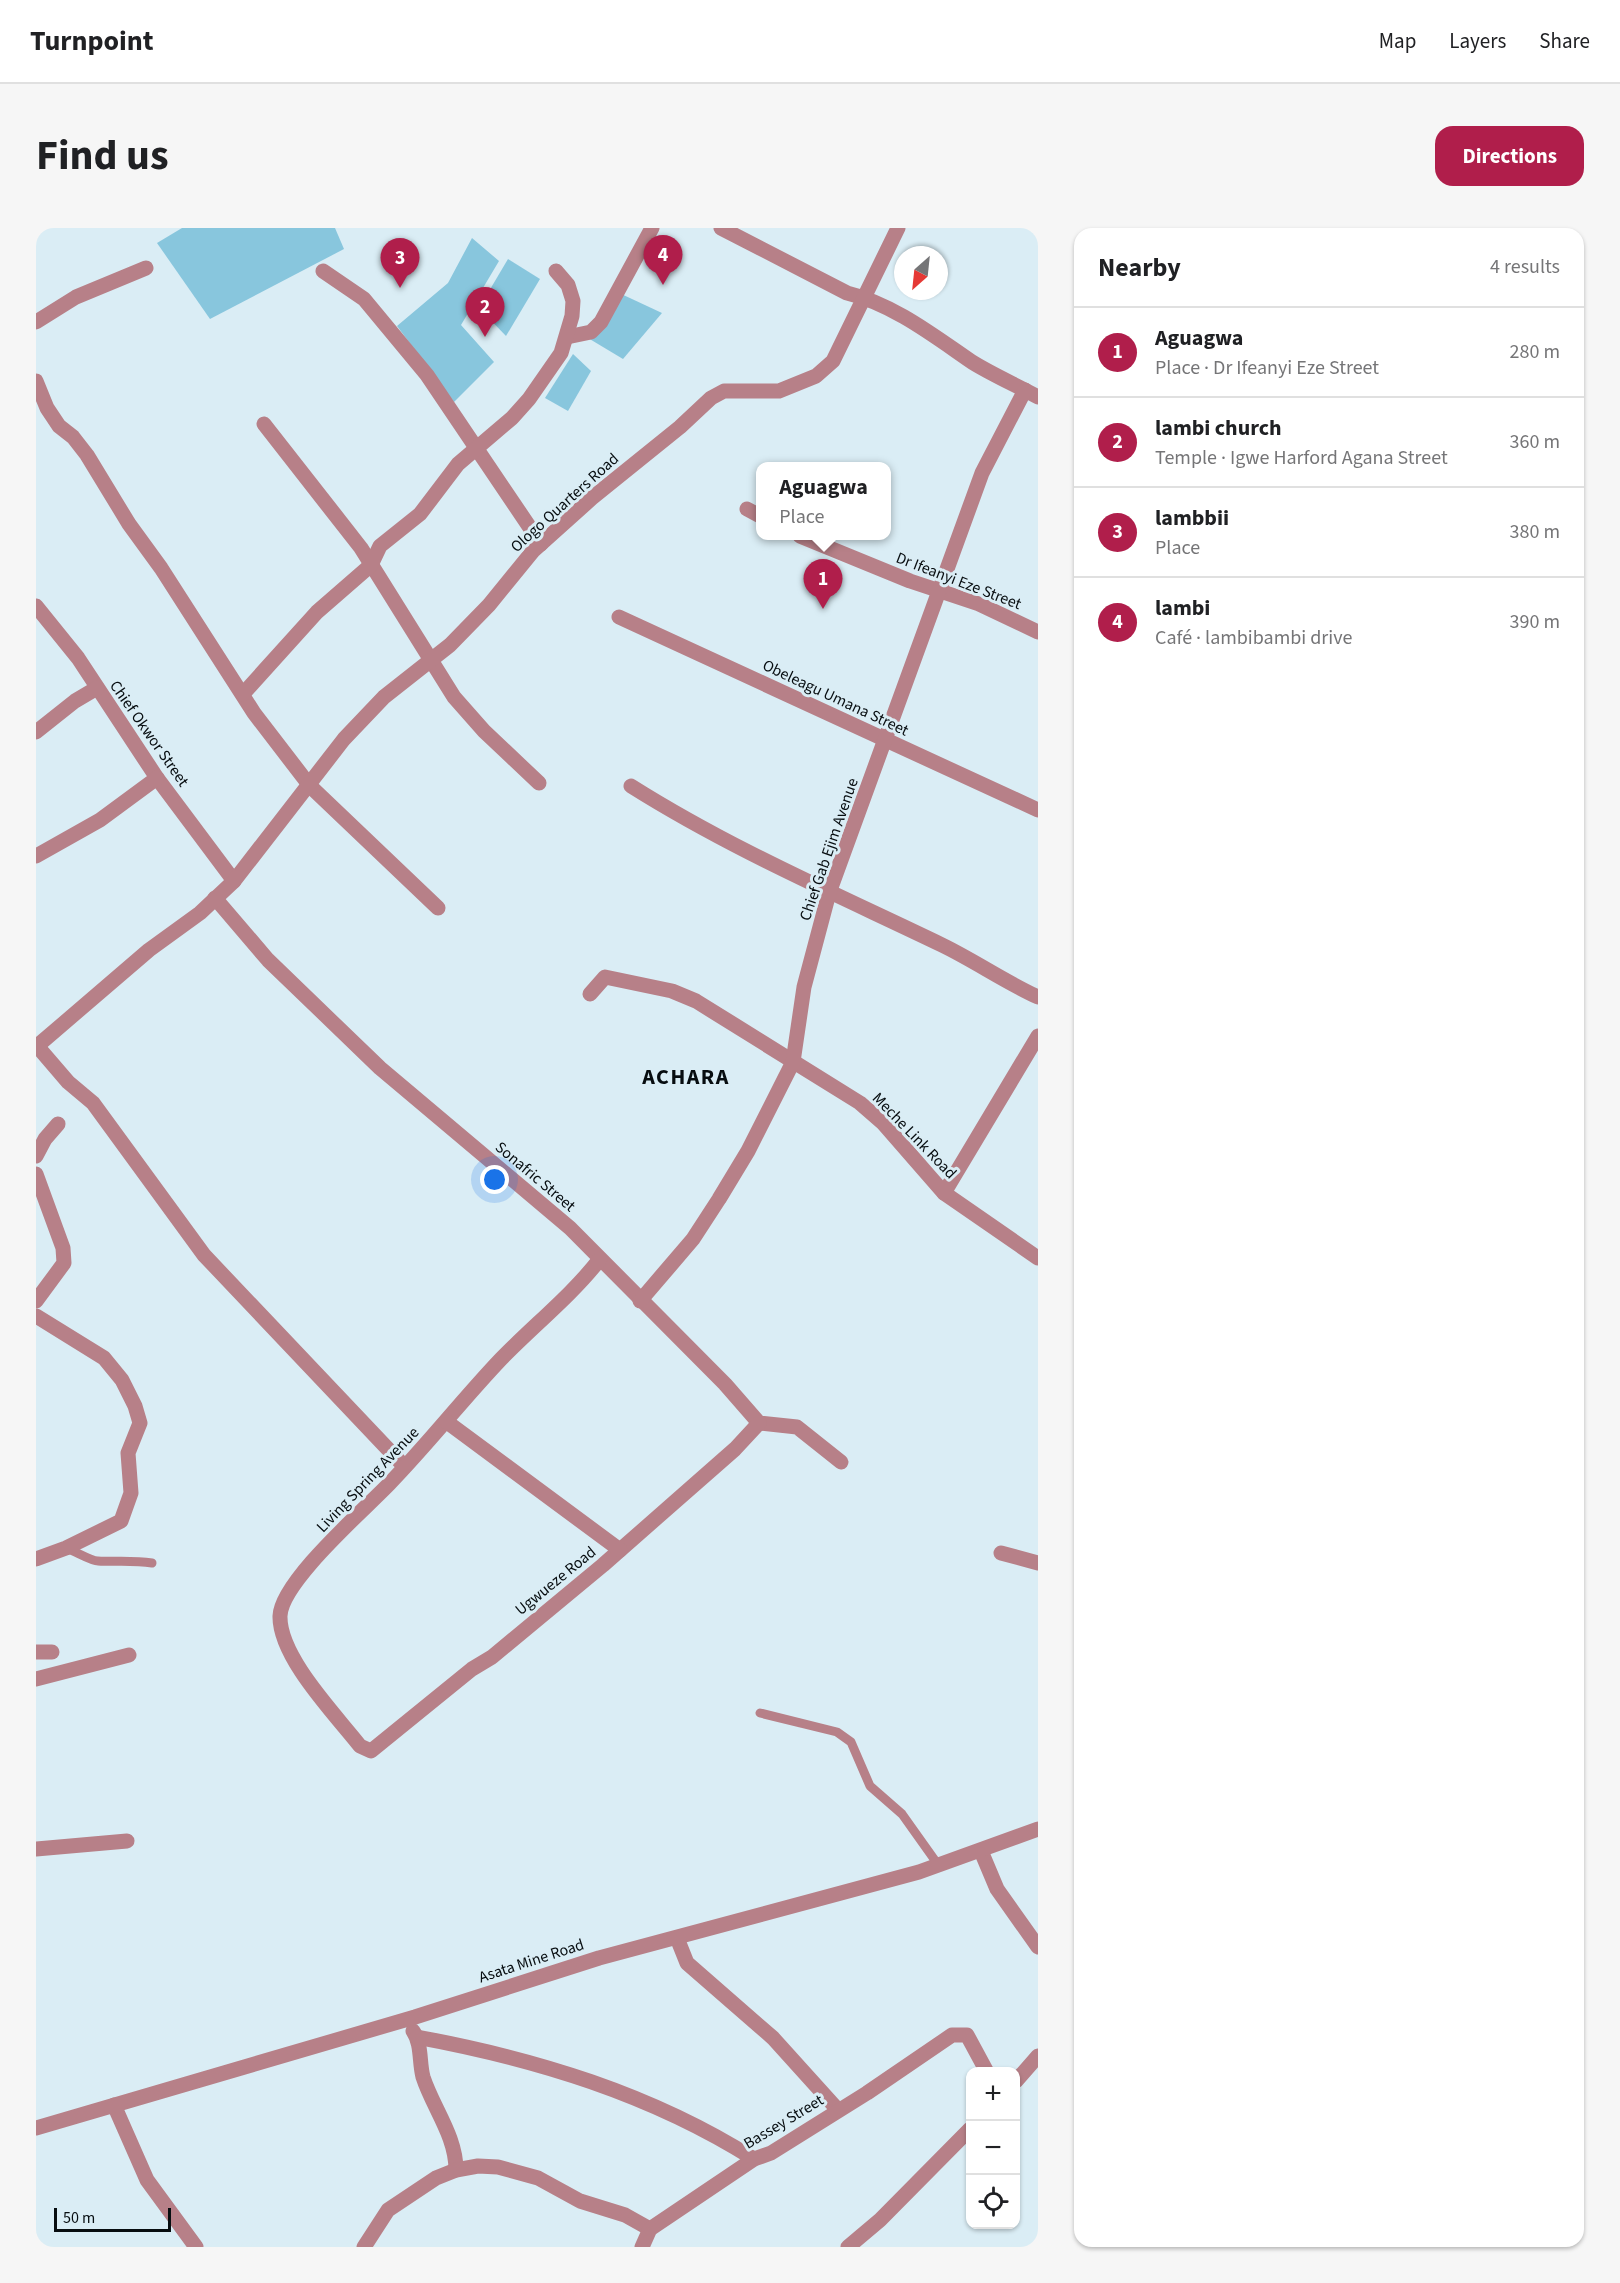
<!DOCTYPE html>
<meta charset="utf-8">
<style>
body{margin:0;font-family:"Source Sans 3",sans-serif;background:#f6f6f6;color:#202124}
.controls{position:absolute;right:18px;bottom:18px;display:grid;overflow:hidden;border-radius:12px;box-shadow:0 2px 4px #0004}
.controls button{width:54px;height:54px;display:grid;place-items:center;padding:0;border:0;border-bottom:2px solid #e0e0e0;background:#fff;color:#202124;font:30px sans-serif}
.compass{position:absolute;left:858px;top:18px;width:54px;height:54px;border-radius:50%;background:#fff;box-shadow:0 2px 4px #0004;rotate:207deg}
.scale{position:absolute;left:18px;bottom:15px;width:117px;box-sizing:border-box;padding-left:6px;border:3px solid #070d10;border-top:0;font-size:16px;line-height:21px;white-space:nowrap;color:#070d10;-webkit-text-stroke:4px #daedf5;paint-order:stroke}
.you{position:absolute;left:459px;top:952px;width:21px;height:21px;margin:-15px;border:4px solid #fff;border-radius:50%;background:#1a73e8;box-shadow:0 0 0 9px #1a73e833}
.badge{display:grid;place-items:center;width:39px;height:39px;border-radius:50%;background:#b01e4b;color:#fff;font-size:20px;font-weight:700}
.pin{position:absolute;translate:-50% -50px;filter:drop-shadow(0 2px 3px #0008)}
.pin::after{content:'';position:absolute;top:32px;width:21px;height:18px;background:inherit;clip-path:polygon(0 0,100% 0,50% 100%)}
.popup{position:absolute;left:720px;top:234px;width:135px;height:78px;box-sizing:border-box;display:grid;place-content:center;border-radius:12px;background:#fff;filter:drop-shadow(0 2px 4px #0005);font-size:20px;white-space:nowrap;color:#757577}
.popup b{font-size:22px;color:#202124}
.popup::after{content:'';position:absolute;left:50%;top:100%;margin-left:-12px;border:12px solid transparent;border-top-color:#fff}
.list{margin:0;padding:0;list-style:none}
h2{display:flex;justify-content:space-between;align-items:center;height:78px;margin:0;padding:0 24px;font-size:26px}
h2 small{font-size:20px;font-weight:400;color:#757577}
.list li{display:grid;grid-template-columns:39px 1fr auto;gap:18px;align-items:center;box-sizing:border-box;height:90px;padding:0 24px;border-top:2px solid #e0e0e0}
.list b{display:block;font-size:22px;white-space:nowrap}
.list p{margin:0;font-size:20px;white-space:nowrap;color:#757577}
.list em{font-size:20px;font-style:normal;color:#757577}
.icon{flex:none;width:33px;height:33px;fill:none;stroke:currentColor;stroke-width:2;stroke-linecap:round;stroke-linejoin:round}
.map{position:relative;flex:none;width:1002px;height:2019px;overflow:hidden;border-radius:18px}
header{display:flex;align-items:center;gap:36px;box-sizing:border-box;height:84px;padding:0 30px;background:#fff;border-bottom:2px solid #e0e0e0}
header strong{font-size:28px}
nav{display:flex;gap:33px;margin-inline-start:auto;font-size:21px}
.intro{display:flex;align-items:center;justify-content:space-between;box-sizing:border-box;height:144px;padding:0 36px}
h1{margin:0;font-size:42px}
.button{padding:15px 27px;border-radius:18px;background:#b01e4b;color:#fff;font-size:21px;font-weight:700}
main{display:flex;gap:36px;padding:0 36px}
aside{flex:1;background:#fff;border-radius:18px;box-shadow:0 2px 4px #0004}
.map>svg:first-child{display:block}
</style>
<header>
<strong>Turnpoint</strong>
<nav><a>Map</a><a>Layers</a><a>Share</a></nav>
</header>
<div class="intro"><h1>Find us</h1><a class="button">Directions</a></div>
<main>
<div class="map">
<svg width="1002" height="2019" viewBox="0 0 1002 2019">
<rect width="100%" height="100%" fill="#daedf5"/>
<g fill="#88c6dd">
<path d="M 146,0 L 299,0 L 308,21 L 174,91 L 121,15 Z"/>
<path d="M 436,10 L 463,33 L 425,97 L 458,134 L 418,174 L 361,98 L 412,55 Z"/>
<path d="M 472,31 L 504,51 L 470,108 L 443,80 Z"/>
<path d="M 581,64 L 626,85 L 587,131 L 552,110 Z"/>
<path d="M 537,126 L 555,143 L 532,183 L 509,170 Z"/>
</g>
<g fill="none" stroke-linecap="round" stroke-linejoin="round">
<g stroke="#b78088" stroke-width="9">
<path d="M 30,1320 C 39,1323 55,1333 62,1333 C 80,1334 97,1332 116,1335"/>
<path d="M 724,1485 L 801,1504 L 815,1514 L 834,1558 L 866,1586 L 903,1638"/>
</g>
<g stroke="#b78088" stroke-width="15">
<path d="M 685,0 L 811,65 C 857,76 898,108 936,134 C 957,147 980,157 1002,169"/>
<path d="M 287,43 L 328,71 L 391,147 L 505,316"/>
<path d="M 0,94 L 40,69 L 110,40"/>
<path d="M 531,109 L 555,104 L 565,94 L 616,0"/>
<path d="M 0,153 L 11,180 L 23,198 L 37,209 L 51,227 L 93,296 L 125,340 L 218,485 L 274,558 L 402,680"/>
<path d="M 228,196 L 325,320 L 418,469 L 448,503 L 503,555"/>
<path d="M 711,281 L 724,288"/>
<path d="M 764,308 L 874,353 L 943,376 L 1002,404"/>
<path d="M 0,378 L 42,430 L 121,550 L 198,653"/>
<path d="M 583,389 L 1002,582"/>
<path d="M 207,466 L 281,384 L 335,337 L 344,318 L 384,286 L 422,236 L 476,190 L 493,171 L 525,125 L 536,88 L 537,73 L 532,57 L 520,43"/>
<path d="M 0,504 L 39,473 L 61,460"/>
<path d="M 595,558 C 695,621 800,666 906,717 C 939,733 969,754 1002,769"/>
<path d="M 0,628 L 64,592 L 121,550"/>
<path d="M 179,670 L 232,732 L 344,840 L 534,1000 L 689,1156 L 723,1195 L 761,1199 L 805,1234"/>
<path d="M 554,766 L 569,749 L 636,763 L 660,773 L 824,875 L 847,895 L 908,965 L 1002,1030"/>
<path d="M 1,818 L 32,854 L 57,875 L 168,1027 L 368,1238"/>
<path d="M 0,819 L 113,722 L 164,685 L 198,653 L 308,511 L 348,469 L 414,417 L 453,377 L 497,323 L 556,270 L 644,199 L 675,170 L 688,163 L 743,163 L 780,148 L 797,133 L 862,0"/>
<path d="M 0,928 L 9,911 L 22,896"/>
<path d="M 0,946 L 27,1020 L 28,1035 L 0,1073"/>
<path d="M 908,965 L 1002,808"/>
<path d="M 564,1031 C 535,1068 498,1097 465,1131 C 426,1172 392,1216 353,1256 C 327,1283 245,1354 244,1388 C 243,1429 299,1486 324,1518 L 335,1523 L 436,1441 L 456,1429 L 567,1337 L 699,1221 L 723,1195"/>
<path d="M 604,1073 L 657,1011 L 683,971 L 712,923 L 757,834 L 768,759 L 793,665 L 946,245 L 989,162"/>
<path d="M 0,1088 L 68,1130 L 86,1152 L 99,1178 L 104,1195 L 92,1225 L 95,1265 L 85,1293 L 30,1320 L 0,1331"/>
<path d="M 411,1194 L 584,1322"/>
<path d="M 965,1325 L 1002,1335"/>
<path d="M 0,1424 L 16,1424"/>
<path d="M 0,1451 L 93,1427"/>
<path d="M 0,1621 L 91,1613"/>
<path d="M 945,1623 L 961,1661 L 1002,1719"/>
<path d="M 641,1710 L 651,1735 L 737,1810 L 802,1882"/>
<path d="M 377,1803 C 386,1816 383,1834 387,1849 C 397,1880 420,1908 420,1942"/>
<path d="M 381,1809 C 500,1831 615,1866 718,1931"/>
<path d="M 980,1853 L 1002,1828"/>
<path d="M 78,1877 L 111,1952 L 160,2019"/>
<path d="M 0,1900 L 379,1789 L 563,1730 L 883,1644 L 1002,1601"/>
<path d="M 328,2019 L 352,1982 L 400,1950 L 420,1942 L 442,1938 L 462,1939 L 502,1950 L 544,1973 L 589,1987 L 614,2001"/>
<path d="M 606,2019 L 614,2001 L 718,1931 L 735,1925 L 831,1865 L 916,1807 L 931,1807 L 951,1844"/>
<path d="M 812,2019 L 844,1992 L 934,1901"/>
</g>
</g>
<g text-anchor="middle" stroke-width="6" stroke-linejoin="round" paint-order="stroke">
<g font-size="16" fill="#070d10" stroke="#daedf5">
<text transform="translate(528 274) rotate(-42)" y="6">Ologo Quarters Road</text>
<text transform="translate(923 352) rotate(21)" y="6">Dr Ifeanyi Eze Street</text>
<text transform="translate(800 469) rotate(25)" y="6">Obeleagu Umana Street</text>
<text transform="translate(114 505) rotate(55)" y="6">Chief Okwor Street</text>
<text transform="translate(792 621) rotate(-71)" y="6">Chief Gab Ejim Avenue</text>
<text transform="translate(879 907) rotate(46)" y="6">Meche Link Road</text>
<text transform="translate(500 948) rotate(40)" y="6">Sonafric Street</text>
<text transform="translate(331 1251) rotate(-46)" y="6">Living Spring Avenue</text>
<text transform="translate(519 1352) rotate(-39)" y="6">Ugwueze Road</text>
<text transform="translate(495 1732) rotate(-18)" y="6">Asata Mine Road</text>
<text transform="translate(747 1893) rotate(-31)" y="6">Bassey Street</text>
</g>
<g font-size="22" font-weight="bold" letter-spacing="1.5" fill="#070d10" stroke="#daedf5">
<text x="650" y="856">ACHARA</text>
</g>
</g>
</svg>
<div class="controls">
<button>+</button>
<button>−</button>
<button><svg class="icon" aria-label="locate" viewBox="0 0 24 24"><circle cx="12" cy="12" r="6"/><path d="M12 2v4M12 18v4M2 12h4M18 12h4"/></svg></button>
</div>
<svg class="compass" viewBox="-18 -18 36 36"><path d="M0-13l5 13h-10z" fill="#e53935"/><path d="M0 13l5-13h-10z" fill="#757577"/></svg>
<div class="scale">50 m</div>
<div class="you"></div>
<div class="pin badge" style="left:787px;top:381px">1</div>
<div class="popup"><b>Aguagwa</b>Place</div>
<div class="pin badge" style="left:449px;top:109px">2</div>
<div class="pin badge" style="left:364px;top:60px">3</div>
<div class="pin badge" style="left:627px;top:57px">4</div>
</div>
<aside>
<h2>Nearby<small>4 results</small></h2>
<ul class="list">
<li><span class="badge">1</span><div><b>Aguagwa</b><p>Place · Dr Ifeanyi Eze Street</p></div><em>280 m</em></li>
<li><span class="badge">2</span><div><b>lambi church</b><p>Temple · Igwe Harford Agana Street</p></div><em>360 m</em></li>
<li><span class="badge">3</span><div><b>lambbii</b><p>Place</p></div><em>380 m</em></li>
<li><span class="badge">4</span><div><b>lambi</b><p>Café · lambibambi drive</p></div><em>390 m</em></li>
</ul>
</aside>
</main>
